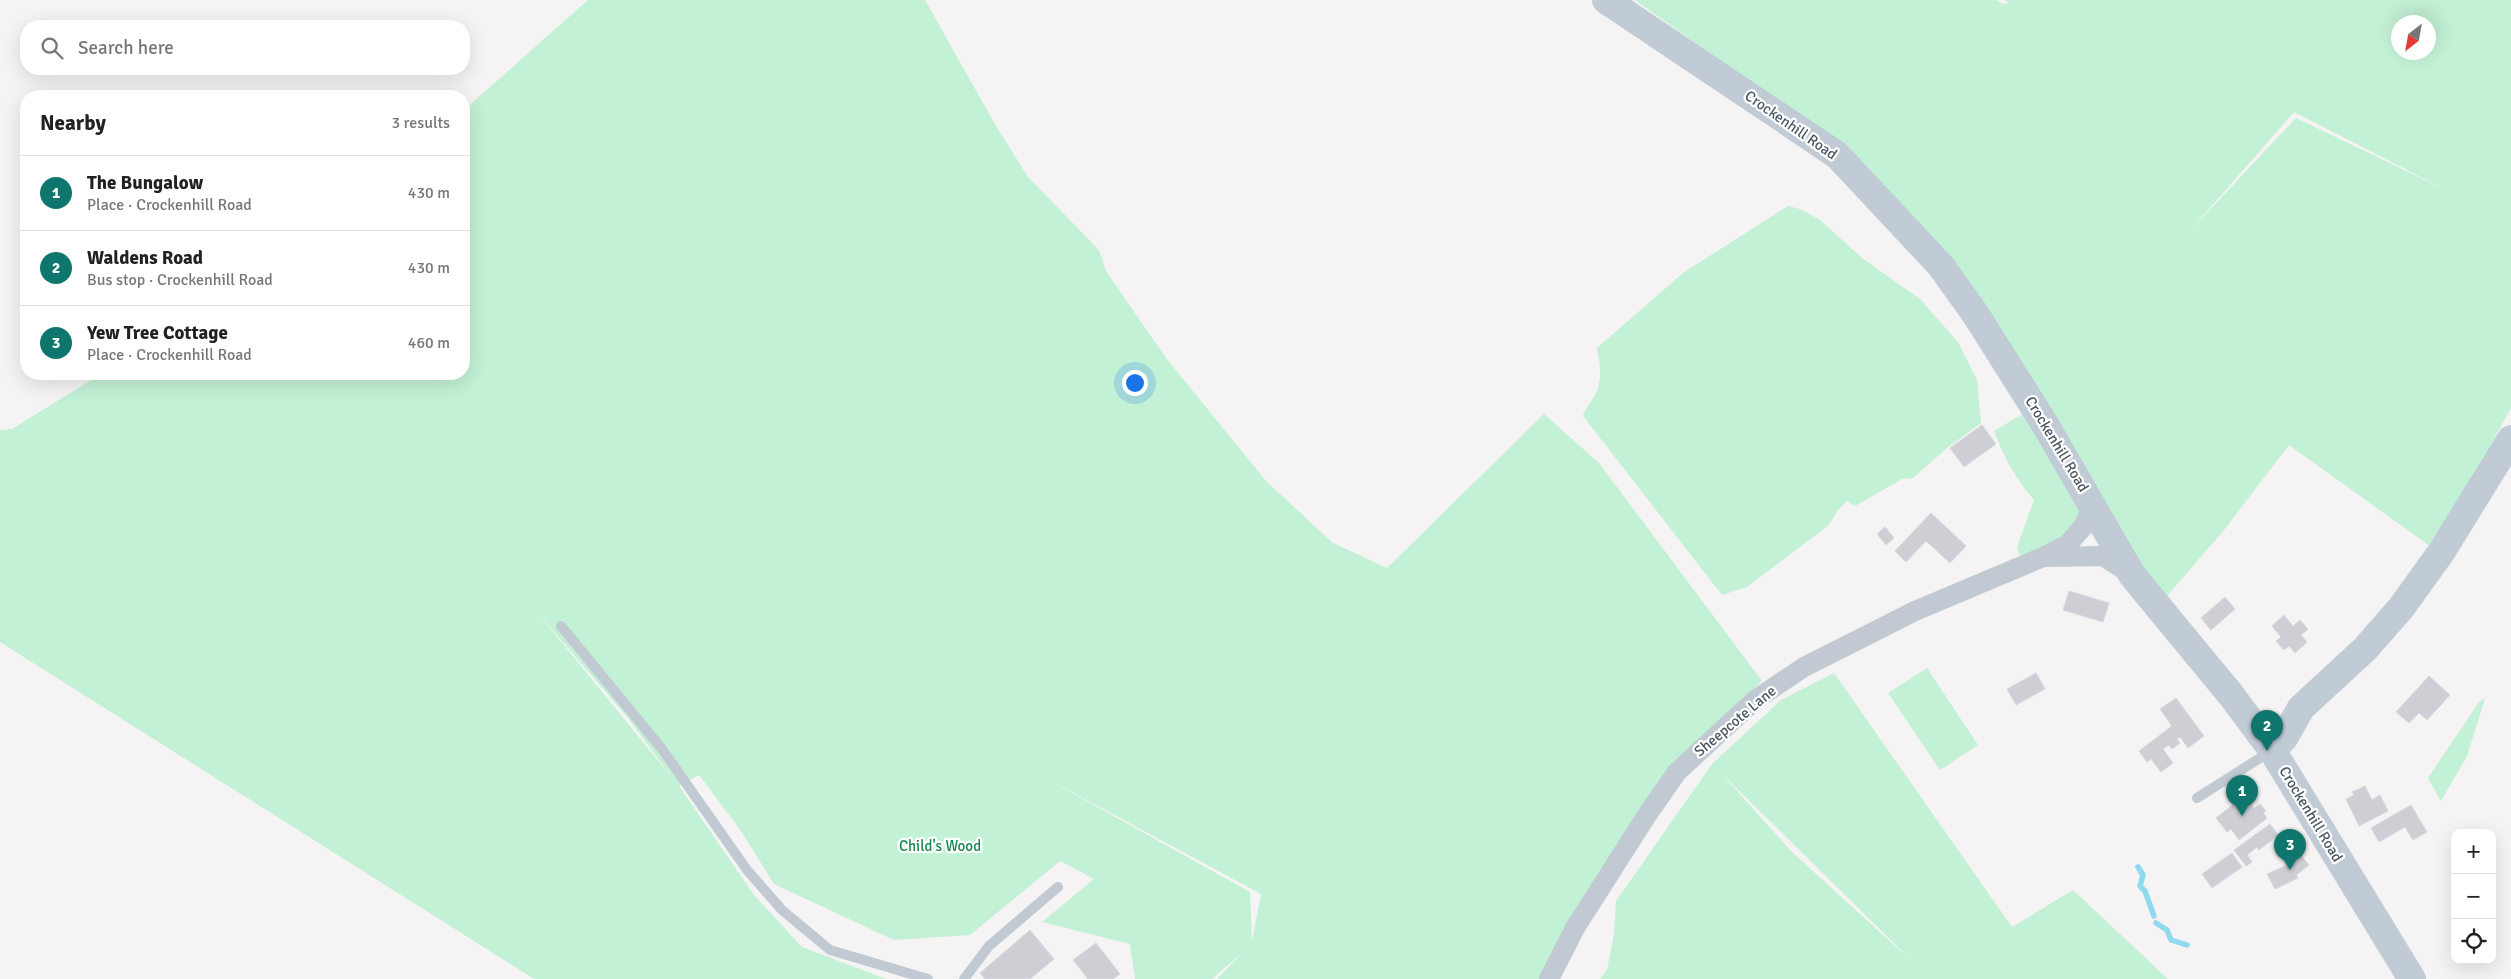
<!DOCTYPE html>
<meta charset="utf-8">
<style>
body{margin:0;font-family:Signika,sans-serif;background:#f2f2f2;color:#222}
.controls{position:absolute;right:15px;bottom:15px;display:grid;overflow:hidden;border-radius:10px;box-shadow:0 5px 20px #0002}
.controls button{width:45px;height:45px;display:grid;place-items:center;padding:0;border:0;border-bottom:1px solid #e0e0e0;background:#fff;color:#222;font:25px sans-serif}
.compass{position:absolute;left:2391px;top:15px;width:45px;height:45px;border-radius:50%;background:#fff;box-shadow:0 5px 20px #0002;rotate:211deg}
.you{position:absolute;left:1134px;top:382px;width:18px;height:18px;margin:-12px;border:4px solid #fff;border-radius:50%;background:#1a73e8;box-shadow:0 0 0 8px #1a73e833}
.badge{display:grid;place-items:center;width:32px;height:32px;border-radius:50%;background:#0f766e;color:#fff;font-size:16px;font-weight:700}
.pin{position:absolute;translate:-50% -41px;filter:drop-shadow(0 1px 2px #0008)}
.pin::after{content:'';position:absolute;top:26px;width:18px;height:15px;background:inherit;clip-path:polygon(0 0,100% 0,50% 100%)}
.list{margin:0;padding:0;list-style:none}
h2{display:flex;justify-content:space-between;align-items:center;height:65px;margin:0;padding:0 20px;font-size:21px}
h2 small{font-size:16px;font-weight:400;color:#767676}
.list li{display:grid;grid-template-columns:32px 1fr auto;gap:15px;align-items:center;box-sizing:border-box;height:75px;padding:0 20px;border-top:1px solid #e0e0e0}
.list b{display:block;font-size:19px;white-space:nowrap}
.list p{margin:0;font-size:16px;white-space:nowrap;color:#767676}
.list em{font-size:16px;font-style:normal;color:#767676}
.icon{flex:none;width:28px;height:28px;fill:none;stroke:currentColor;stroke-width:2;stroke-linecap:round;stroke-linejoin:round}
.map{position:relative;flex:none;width:2511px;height:979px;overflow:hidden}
.search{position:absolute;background:#fff;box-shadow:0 5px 20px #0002;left:20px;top:20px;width:450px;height:55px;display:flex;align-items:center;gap:12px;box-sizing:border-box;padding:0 18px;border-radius:20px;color:#767676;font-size:19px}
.panel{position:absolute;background:#fff;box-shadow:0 5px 20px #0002;left:20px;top:90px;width:450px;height:290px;border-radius:20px}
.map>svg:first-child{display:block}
</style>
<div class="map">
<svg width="2511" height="979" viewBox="0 0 2511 979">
<rect width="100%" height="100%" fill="#f5f3f3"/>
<g fill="#c3f1d5" fill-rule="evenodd">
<path d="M 588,0 L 925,0 L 996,126 L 1028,177 L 1099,250 L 1106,271 L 1166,358 L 1266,481 L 1333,543 L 1387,568 L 1544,414 L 1599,463 L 1762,681 L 1660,779 L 1572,921 L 1539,979 L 1217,979 L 1243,952 L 1212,979 L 1135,979 L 1130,944 L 1042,922 L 1094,879 L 1060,861 L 970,935 L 894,940 L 774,884 L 741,831 L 699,775 L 679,786 L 754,895 L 802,947 L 886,979 L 534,979 L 0,642 L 0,430 L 12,429 L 101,374 L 464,374 L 464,110 ZM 532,606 L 628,718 L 673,779 ZM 1040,775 L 1261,894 L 1252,941 L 1250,892 Z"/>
<path d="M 1635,0 L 1996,0 L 2003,4 L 2009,3 L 2005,0 L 2511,0 L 2511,408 L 2434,549 L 2289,445 L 2224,530 L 2161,603 L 1948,260 L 1761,90 ZM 2398,22 L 2428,22 L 2428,52 L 2398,52 ZM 2294,112 L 2448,191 L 2296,118 L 2188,233 Z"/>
<path d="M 1788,206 L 1800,209 L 1820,220 L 1862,258 L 1920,299 L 1958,342 L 1977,380 L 1981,423 L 1947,448 L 1913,478 L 1902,479 L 1855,506 L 1847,501 L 1838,510 L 1829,525 L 1747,587 L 1722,595 L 1583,416 C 1585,408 1591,403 1595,395 C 1603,379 1600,365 1597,348 L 1683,273 Z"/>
<path d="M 2028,411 L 2087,503 L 2064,539 L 2021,559 L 2017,547 L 2034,500 C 2015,478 2004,457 1994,431 Z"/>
<path d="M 1927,668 L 1978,745 L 1940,770 L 1888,693 Z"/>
<path d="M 1834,673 L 2012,927 L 2073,890 L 2168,979 L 1600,979 L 1607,970 L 1614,934 L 1616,901 L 1712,764 L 1781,700 ZM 1721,773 L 1915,964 L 1792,852 Z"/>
<path d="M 2485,698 L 2467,756 L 2441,801 L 2428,778 L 2479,702 Z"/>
</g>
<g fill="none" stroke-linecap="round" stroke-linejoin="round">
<g stroke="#90daee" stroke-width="5.5">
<path d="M 2138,867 L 2143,875 L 2140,886 L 2145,891 L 2154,916"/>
<path d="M 2156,923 L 2167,930 L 2171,940 L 2187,945"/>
</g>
</g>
<g fill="#cdcfd5" stroke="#d7d9de">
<path d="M 1982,425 L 1996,444 L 1964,467 L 1950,448 Z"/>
<path d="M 1931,513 L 1966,546 L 1950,563 L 1926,541 L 1906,562 L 1895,551 Z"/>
<path d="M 1885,527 L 1894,538 L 1886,545 L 1877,534 Z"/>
<path d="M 2069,591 L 2109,603 L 2103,622 L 2063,610 Z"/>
<path d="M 2225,597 L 2235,609 L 2211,630 L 2201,618 Z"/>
<path d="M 2284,615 L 2293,626 L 2300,620 L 2308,629 L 2301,635 L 2307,642 L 2295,653 L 2289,646 L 2284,650 L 2276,641 L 2281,637 L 2272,626 Z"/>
<path d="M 2036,673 L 2045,689 L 2016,705 L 2007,689 Z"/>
<path d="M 2429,676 L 2450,695 L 2427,720 L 2419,713 L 2409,723 L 2396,712 Z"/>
<path d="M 2176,698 L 2204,736 L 2188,748 L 2180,737 L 2177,739 L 2180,743 L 2172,749 L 2169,745 L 2163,749 L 2173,763 L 2161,772 L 2151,759 L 2147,762 L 2139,751 L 2172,726 L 2160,709 Z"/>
<path d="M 2365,786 L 2372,800 L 2380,795 L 2388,811 L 2359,826 L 2346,799 L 2354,795 L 2352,792 Z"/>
<path d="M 2244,796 L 2254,808 L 2260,804 L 2266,811 L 2263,813 L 2267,818 L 2239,840 L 2231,829 L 2227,832 L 2216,818 Z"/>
<path d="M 2411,805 L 2427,832 L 2413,840 L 2405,827 L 2379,842 L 2371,828 Z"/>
<path d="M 2270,824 L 2278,835 L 2259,850 L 2257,847 L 2247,855 L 2252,862 L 2246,866 L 2234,850 Z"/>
<path d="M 2293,845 L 2309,865 L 2296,875 L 2298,878 L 2275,889 L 2267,874 L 2287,865 L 2279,855 Z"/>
<path d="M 2232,853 L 2242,867 L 2212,888 L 2202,874 Z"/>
<path d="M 1030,930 L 1054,959 L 1030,979 L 985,979 L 980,973 Z"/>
<path d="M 1096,943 L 1120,974 L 1113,979 L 1088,979 L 1073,960 Z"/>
</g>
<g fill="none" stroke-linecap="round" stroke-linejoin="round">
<g stroke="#c1cad2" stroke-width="10">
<path d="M 561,626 L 662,749 L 747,870 L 782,910 L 830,950 L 928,979"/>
<path d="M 2197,798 L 2271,751"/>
<path d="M 964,979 L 989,946 L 1058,887"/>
</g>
<g stroke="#c1cad2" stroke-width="20">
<path d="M 2047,557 L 2103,556 L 2128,572"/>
<path d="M 1549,979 L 1575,928 L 1647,815 L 1677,772 L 1755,700 L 1804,667 L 1915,611 L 2043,557 L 2068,544 L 2083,527 L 2093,504"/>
</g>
<g stroke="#c1cbd6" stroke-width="28">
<path d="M 1606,0 L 1837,155 L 1941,266 L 1976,315 L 2046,426 L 2132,575 L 2231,695 L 2272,750 L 2412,979"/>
<path d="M 2272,750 L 2284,738 L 2301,708 L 2365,649 L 2401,608 L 2442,551 L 2511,439"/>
</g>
</g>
<g text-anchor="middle" stroke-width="4.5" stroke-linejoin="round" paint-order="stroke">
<g font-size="15" fill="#4a5661" stroke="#fff">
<text transform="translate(1791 125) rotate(35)" y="5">Crockenhill Road</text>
<text transform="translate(2057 444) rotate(59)" y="5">Crockenhill Road</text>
<text transform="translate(1735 721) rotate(-40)" y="5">Sheepcote Lane</text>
<text transform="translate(2311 814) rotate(59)" y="5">Crockenhill Road</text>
</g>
<g font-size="15" fill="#17864f" stroke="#fff">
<text x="940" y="851">Child's Wood</text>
</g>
</g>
</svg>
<div class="controls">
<button>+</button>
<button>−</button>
<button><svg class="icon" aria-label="locate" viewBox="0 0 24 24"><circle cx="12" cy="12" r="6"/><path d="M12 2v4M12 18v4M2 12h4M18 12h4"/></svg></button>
</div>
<svg class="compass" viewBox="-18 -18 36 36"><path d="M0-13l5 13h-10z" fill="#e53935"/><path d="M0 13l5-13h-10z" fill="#767676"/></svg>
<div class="you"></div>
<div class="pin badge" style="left:2242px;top:816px">1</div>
<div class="pin badge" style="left:2267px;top:751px">2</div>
<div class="pin badge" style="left:2290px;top:870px">3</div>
<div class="search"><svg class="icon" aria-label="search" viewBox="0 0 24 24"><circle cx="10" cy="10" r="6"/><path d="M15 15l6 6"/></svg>Search here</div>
<section class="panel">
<h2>Nearby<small>3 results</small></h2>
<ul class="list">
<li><span class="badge">1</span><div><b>The Bungalow</b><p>Place · Crockenhill Road</p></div><em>430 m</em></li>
<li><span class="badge">2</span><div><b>Waldens Road</b><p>Bus stop · Crockenhill Road</p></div><em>430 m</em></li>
<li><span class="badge">3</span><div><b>Yew Tree Cottage</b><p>Place · Crockenhill Road</p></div><em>460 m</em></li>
</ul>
</section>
</div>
